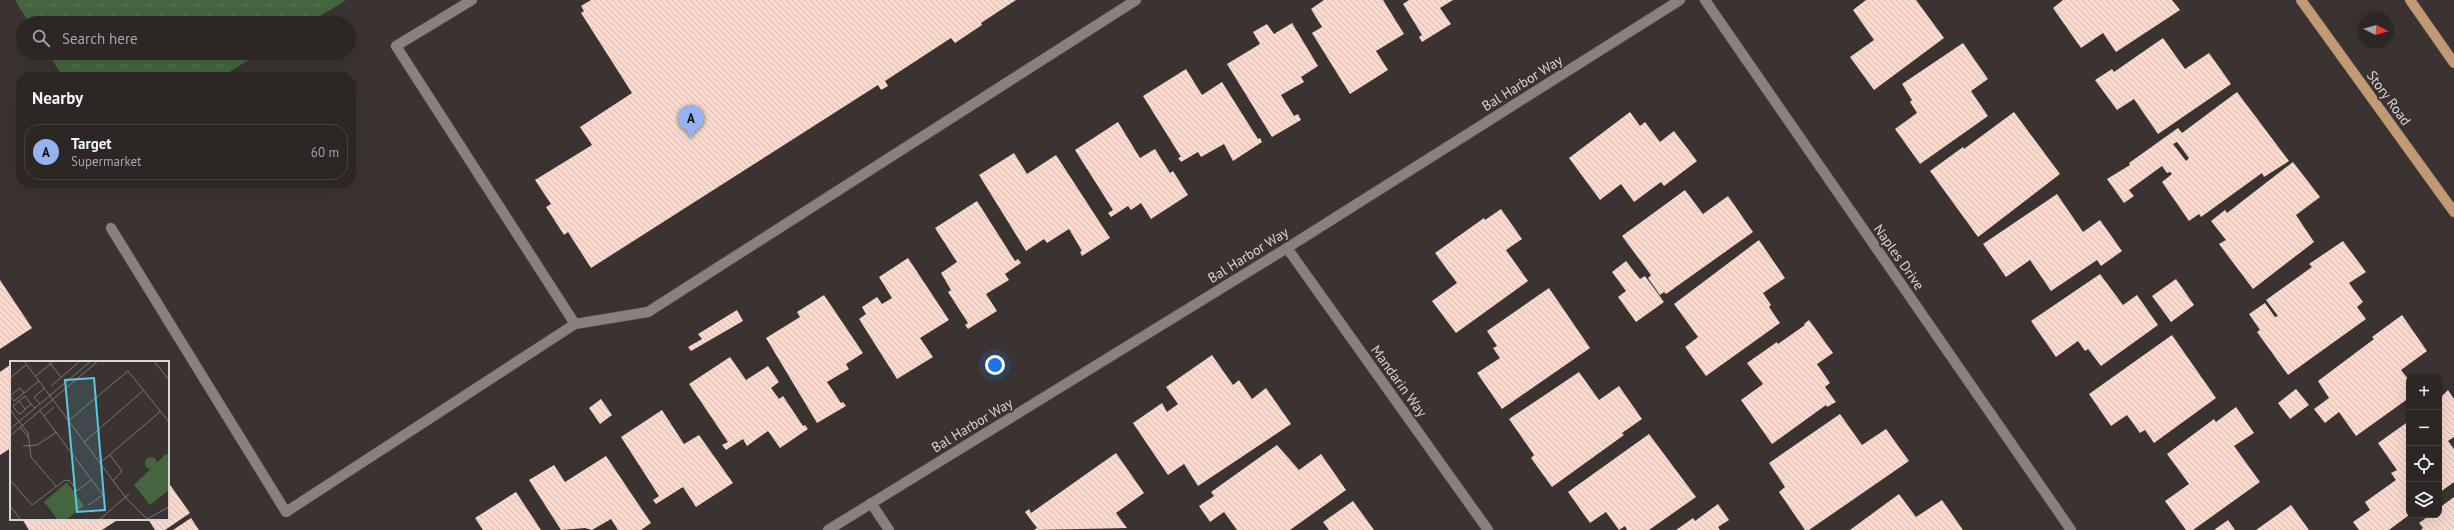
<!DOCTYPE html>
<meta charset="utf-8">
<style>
body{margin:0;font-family:"PT Sans",sans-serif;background:#342e2d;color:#f1f3f6}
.controls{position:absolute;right:12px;bottom:12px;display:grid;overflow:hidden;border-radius:8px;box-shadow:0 4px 16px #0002}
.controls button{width:36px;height:36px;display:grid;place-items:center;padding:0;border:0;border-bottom:1px solid #484342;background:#2c2625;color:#f1f3f6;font:20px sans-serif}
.compass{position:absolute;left:2358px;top:12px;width:36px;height:36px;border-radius:50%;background:#2c2625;box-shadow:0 4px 16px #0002;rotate:95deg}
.you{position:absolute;left:995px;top:365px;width:14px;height:14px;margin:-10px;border:3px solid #fff;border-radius:50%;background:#1a73e8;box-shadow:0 0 0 6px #1a73e833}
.badge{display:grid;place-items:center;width:26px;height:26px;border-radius:50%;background:#95b2f1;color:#111;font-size:13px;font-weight:700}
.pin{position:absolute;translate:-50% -33px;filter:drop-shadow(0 1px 2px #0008)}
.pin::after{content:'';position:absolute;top:21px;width:14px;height:12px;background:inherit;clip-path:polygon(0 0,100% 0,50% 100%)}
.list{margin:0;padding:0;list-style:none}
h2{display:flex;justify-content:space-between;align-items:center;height:52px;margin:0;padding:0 16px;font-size:17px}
h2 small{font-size:13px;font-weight:400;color:#a6a5a7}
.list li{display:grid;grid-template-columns:26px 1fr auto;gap:12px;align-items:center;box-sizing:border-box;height:56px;margin:0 8px 8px;padding:0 8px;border:1px solid #484342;border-radius:16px}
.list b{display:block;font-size:15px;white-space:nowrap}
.list p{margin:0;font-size:13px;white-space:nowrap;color:#a6a5a7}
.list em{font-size:13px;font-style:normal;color:#a6a5a7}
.icon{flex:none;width:22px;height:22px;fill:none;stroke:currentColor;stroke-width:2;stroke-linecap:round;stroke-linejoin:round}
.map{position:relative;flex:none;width:2454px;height:530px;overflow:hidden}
.search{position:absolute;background:#2c2625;box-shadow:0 4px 16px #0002;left:16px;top:16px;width:340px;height:44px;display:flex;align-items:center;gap:10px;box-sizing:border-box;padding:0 14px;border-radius:22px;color:#a6a5a7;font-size:15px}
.panel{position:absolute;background:#2c2625;box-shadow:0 4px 16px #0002;left:16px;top:72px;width:340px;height:116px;border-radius:16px}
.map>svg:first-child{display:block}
</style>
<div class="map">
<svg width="2454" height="530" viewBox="0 0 2454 530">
<defs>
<pattern id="grass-tufts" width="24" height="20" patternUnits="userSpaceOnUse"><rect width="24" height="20" fill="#44653e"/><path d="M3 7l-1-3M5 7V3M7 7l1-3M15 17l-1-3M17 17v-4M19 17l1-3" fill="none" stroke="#5e7a59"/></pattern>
<pattern id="building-back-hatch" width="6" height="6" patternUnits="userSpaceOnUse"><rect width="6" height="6" fill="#fbd9cc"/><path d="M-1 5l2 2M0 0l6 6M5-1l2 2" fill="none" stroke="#d6bab0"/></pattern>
</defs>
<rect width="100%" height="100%" fill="#3b3331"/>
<g fill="url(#grass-tufts)">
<path d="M 15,0 L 346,0 L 309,23 L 29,23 Z"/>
<path d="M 48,53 L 260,53 L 221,77 L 63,77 Z"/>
</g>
<g fill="url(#building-back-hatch)" fill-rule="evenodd">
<path d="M 591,0 L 1016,0 L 981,23 L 982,25 L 955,43 L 951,38 L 885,81 L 888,86 L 881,90 L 878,85 L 591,268 L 568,232 L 564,235 L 546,207 L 551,204 L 535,180 L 592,145 L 580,127 L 632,93 L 581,13 L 584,11 L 581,6 Z"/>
<path d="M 1324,0 L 1383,0 L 1404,34 L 1376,51 L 1388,70 L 1350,94 L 1312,33 L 1322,27 L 1311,9 Z"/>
<path d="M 1409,0 L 1453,0 L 1440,8 L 1451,24 L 1422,42 L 1419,37 L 1422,35 L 1403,4 Z"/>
<path d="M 1866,0 L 1916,0 L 1944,38 L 1874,90 L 1850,57 L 1874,40 L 1853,10 Z"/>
<path d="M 2063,0 L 2172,0 L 2180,10 L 2116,52 L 2103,33 L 2081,48 L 2053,8 Z"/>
<path d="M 1292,23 L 1318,66 L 1301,77 L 1304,82 L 1281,95 L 1294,116 L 1298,114 L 1301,120 L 1272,137 L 1227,64 L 1260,44 L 1253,32 L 1267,24 L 1274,34 Z"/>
<path d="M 2163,38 L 2185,69 L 2209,53 L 2231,84 L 2158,134 L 2134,99 L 2117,110 L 2095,80 L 2112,69 L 2114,72 Z"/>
<path d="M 1963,43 L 1988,79 L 1971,91 L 1988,116 L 1920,164 L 1895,129 L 1917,113 L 1910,102 L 1912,100 L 1902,84 Z"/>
<path d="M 1186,69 L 1202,95 L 1222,82 L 1258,139 L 1260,138 L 1262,142 L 1233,161 L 1224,144 L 1201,157 L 1198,152 L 1181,162 L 1178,158 L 1181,157 L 1143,96 Z"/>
<path d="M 2237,92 L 2289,161 L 2264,177 L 2262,173 L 2201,217 L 2199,214 L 2189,221 L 2162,182 L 2172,174 L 2170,172 L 2167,173 L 2162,166 L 2129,190 L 2134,196 L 2124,203 L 2107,179 L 2130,165 L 2129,163 L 2178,128 L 2182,133 ZM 2177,142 L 2189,158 L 2186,161 L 2173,144 Z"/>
<path d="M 1630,112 L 1640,126 L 1645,122 L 1660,142 L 1674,131 L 1697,161 L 1664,186 L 1661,182 L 1634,202 L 1621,184 L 1600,200 L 1569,158 Z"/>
<path d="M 2014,112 L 2060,174 L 1978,237 L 1930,171 L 1963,147 L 1964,149 Z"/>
<path d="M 1118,122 L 1140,158 L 1155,149 L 1170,173 L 1173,171 L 1188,195 L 1151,219 L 1141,203 L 1131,210 L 1128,206 L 1111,217 L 1108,213 L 1113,210 L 1075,150 Z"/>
<path d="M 1014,153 L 1027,174 L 1056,155 L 1110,238 L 1082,256 L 1080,252 L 1082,251 L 1069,229 L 1047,243 L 1044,239 L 1026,251 L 979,175 Z"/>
<path d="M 2293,162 L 2320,197 L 2296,215 L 2314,242 L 2253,289 L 2219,244 L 2226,240 L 2211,221 L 2225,210 L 2227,213 Z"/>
<path d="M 1685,190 L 1703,214 L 1728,196 L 1753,232 L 1666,294 L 1664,292 L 1660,295 L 1648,278 L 1651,275 L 1622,236 Z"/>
<path d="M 2057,194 L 2083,232 L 2100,220 L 2122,251 L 2101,266 L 2097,260 L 2051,291 L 2030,260 L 2006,277 L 1983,244 Z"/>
<path d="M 977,201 L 1015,261 L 1018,259 L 1021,263 L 1005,274 L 1009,280 L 986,294 L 997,311 L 968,329 L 965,325 L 968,323 L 948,292 L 951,290 L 941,273 L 957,262 L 935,228 Z"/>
<path d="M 1501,209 L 1522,239 L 1506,250 L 1528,281 L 1456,333 L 1432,301 L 1457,283 L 1435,253 L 1484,218 L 1485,220 Z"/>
<path d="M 1759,240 L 1785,278 L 1763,293 L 1771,305 L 1769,307 L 1780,323 L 1706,376 L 1685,347 L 1698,337 L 1674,304 Z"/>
<path d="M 2343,241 L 2366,272 L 2349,283 L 2363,302 L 2357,307 L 2366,319 L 2288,375 L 2257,332 L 2260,330 L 2249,314 L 2265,303 L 2275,317 L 2278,316 L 2266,300 L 2312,267 L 2309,264 Z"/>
<path d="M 908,258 L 949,320 L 920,338 L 933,357 L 897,379 L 859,319 L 866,314 L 862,307 L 877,297 L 882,304 L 892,298 L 879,277 Z"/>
<path d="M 1626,261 L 1640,279 L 1645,276 L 1664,302 L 1636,322 L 1618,297 L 1626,291 L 1612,272 Z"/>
<path d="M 2100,274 L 2123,305 L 2137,295 L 2158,325 L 2101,366 L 2088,349 L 2085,351 L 2078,341 L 2056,357 L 2031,321 Z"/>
<path d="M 2176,279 L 2194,305 L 2171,322 L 2152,296 Z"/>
<path d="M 0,280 L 32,328 L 0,349 Z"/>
<path d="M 1549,288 L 1590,348 L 1502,409 L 1477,373 L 1500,358 L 1493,348 L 1497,346 L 1487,331 Z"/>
<path d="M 824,295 L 863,353 L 846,364 L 849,369 L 827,382 L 841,403 L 843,402 L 846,406 L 817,423 L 766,338 L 800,317 L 797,312 Z"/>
<path d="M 737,310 L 743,321 L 691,351 L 688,347 L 702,339 L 698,334 Z"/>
<path d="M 2402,315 L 2427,351 L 2401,370 L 2409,380 L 2409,398 L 2356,436 L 2339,412 L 2325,423 L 2314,409 L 2329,398 L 2318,381 L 2374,339 L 2372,337 Z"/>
<path d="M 1809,320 L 1833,353 L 1817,364 L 1830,383 L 1825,387 L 1836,402 L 1827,407 L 1826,405 L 1772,444 L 1741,400 L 1763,384 L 1747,363 L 1777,342 L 1778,344 L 1805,325 L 1804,324 Z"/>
<path d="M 2172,335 L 2216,398 L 2154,443 L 2145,430 L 2140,433 L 2127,415 L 2111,426 L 2089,394 Z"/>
<path d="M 1212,355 L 1233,385 L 1239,380 L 1252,399 L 1266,388 L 1291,424 L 1198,486 L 1184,464 L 1168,475 L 1133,423 L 1162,403 L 1167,412 L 1178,404 L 1166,387 Z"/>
<path d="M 730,357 L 746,380 L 768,366 L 779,382 L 771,388 L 779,399 L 783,396 L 803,426 L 805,425 L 808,429 L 780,448 L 768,431 L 747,446 L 743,439 L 726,450 L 722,445 L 728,442 L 689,384 Z"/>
<path d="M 10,365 L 11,448 L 0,455 L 0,372 Z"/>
<path d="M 1579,372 L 1599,400 L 1619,386 L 1642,419 L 1622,433 L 1624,435 L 1552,487 L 1531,458 L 1534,455 L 1509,419 Z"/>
<path d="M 2296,389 L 2309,405 L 2290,419 L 2278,403 Z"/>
<path d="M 2448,390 L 2454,399 L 2454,437 L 2448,441 L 2454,449 L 2454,482 L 2439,493 L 2439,399 Z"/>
<path d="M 601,399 L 612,415 L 600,424 L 589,408 Z"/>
<path d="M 2236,407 L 2254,433 L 2234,446 L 2260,482 L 2193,530 L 2186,530 L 2165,501 L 2189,484 L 2167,454 L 2214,419 L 2216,422 Z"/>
<path d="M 662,410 L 684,444 L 699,435 L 733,483 L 696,507 L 683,487 L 656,504 L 653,500 L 659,496 L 621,437 Z"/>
<path d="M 1840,414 L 1862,445 L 1886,429 L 1909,461 L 1809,530 L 1805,530 L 1779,492 L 1785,487 L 1769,463 Z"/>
<path d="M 2409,421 L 2409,515 L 2389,530 L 2359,530 L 2353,522 L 2370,510 L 2365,502 L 2396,480 L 2391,473 L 2397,470 L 2378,443 Z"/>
<path d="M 1649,434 L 1696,497 L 1649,530 L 1627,530 L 1625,526 L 1619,530 L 1606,512 L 1590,523 L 1568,492 Z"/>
<path d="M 1277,445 L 1299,470 L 1321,454 L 1346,490 L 1290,530 L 1237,530 L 1224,512 L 1210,522 L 1199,506 L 1214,496 L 1211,492 Z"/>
<path d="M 1116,453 L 1144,493 L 1116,513 L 1127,528 L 1034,530 L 1037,528 L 1025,512 L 1029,509 L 1031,513 Z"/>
<path d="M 606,456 L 651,523 L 641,530 L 618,530 L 611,519 L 592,530 L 585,528 L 561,530 L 529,480 L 554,465 L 565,482 Z"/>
<path d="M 168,482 L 190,513 L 165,530 L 155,530 L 148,519 L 168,519 Z"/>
<path d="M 516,492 L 541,530 L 483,530 L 475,518 Z"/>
<path d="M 1899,494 L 1916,517 L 1942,500 L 1963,530 L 1850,530 Z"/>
<path d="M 2454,497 L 2454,530 L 2421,530 L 2423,528 L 2419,523 L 2430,515 L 2439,515 L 2439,508 Z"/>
<path d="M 1353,501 L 1374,530 L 1329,530 L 1323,522 Z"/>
<path d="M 1718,504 L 1729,520 L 1718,527 L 1720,530 L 1676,530 L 1693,518 L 1695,521 Z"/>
<path d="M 2291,505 L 2309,530 L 2256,530 Z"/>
<path d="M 191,518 L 199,530 L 173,530 Z"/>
<path d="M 22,519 L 119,519 L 102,530 L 29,530 Z"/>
<path d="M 2228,520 L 2235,530 L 2214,530 Z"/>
</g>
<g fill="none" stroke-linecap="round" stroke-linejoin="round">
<g stroke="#564f4d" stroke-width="11">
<g id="lane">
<path d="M 472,0 L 396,46 L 575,324"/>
<path d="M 111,228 L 286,512 L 575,324 L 648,312 L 1136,0"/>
</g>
</g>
<g stroke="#564f4d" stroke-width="11">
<g id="street">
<path d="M 1705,0 L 2071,530"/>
<path d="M 1287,248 L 1488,530"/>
<path d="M 871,503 L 889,530"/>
<path d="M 828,530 L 1287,248 L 1680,0"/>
</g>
</g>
<g stroke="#564f4d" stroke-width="11">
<g id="primary">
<path d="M 2301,0 L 2454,212"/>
<path d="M 2410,0 L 2454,63"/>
</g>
</g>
<use href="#lane" stroke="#89817d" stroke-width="10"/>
<use href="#street" stroke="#89817d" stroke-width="10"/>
<use href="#primary" stroke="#c19973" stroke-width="10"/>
</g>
<g text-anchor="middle" stroke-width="4" stroke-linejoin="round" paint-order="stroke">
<g font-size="14" fill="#dad6d4" stroke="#3b3331">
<text transform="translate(1522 83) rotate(-32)" y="5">Bal Harbor Way</text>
<text transform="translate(2389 98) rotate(54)" y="5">Story Road</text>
<text transform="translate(1248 255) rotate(-32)" y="5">Bal Harbor Way</text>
<text transform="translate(1899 257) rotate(55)" y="5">Naples Drive</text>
<text transform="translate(1399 381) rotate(54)" y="5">Mandarin Way</text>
<text transform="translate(972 425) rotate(-31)" y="5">Bal Harbor Way</text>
</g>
</g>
<g transform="translate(10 361)">
<rect width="159" height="159" fill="#3b3331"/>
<path d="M 156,93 L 159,94 L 159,129 L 140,144 L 124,124 ZM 57,121 L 74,145 L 56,159 L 48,159 L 34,141 Z" fill="#44653e"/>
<path d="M135 102a6 6 0 1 1 12 0a6 6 0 1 1-12 0Z" fill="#44653e"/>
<path fill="none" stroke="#7b7472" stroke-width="1" d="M 14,0 L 116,137 L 138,159M 38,0 L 51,16M 144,0 L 159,19M 26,15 L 44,0M 0,17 L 16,4M 41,25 L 70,0M 14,32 L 10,27 L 0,35 L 4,40 L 29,20M 9,40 L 3,45 L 8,52 L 11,53 L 15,48M 21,43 L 15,48 L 9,40 L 15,35 L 21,43 L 25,47M 30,43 L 24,36 L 35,27M 0,49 L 18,72 L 21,96 L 46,125M 30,50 L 93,134 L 78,144M 34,55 L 44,46M 58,60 L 118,10 L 159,61M 10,66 L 18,76M 0,68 L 81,0M 0,75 L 88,0M 74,81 L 134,29M 13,85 L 27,84 L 47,71M 100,94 L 112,110 L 103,120M 90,102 L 151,50M 0,119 L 22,144 L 55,119 L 60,120 L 67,130 L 81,119M 0,145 L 11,159M 89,159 L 119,133M 135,159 L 159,146"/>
<path fill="#58c9e3" fill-opacity="0.15" stroke="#58c9e3" stroke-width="2" d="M 84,17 L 95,149 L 67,151 L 55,19 Z"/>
<rect width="159" height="159" fill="none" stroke="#dad6d4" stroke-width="2"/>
</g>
</svg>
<div class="controls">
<button>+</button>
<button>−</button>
<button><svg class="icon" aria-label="locate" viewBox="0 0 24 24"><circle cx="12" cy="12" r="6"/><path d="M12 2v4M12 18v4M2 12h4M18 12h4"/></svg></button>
<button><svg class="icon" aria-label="layers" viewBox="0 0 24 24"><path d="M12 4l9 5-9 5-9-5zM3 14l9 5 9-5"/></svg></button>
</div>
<svg class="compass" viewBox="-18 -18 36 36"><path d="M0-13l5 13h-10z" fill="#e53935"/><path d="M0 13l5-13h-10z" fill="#a6a5a7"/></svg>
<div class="you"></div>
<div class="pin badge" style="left:691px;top:138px">A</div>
<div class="search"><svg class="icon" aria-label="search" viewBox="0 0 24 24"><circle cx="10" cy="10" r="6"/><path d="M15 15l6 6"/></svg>Search here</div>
<section class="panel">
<h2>Nearby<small></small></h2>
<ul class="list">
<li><span class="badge">A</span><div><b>Target</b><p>Supermarket</p></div><em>60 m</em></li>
</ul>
</section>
</div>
